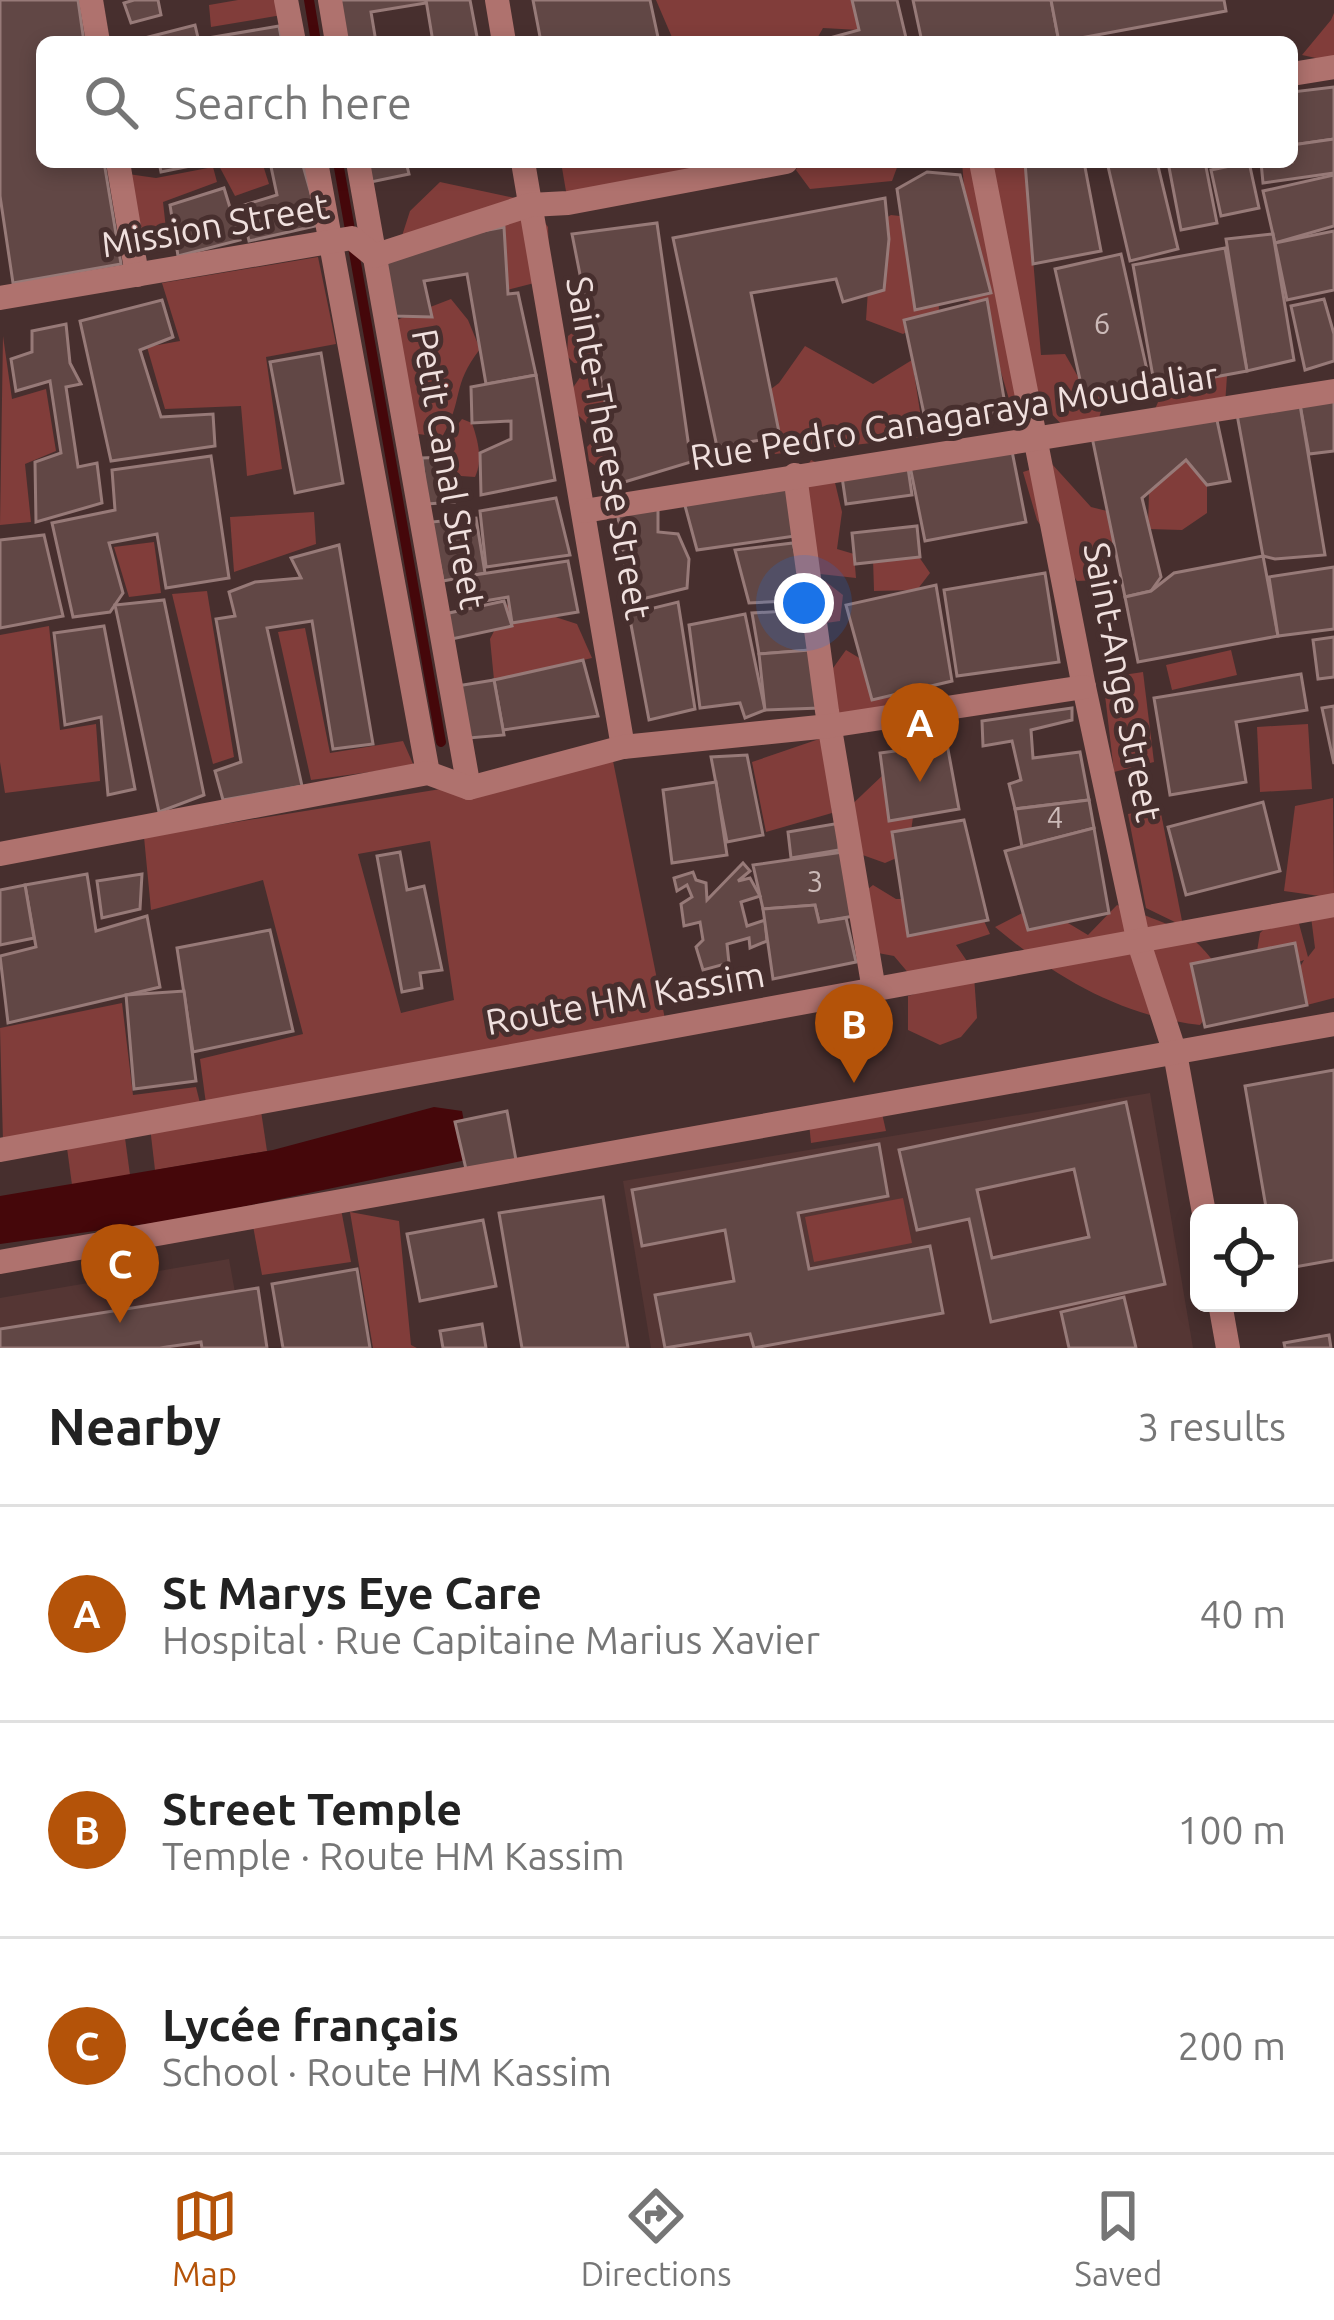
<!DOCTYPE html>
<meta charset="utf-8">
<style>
body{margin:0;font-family:Ubuntu,sans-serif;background:#f6f6f6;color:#222}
.controls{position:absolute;right:36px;bottom:36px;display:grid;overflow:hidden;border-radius:18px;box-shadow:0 6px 18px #0003}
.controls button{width:108px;height:108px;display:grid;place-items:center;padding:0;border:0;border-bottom:3px solid #e0e0e0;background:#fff;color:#222;font:60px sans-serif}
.you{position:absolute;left:804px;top:603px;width:42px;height:42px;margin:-30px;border:9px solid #fff;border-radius:50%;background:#1a73e8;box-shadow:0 0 0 18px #1a73e833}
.badge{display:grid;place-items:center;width:78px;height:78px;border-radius:50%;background:#b45309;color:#fff;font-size:39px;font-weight:700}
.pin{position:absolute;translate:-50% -99px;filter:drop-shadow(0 3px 6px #0008)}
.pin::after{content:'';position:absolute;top:63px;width:42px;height:36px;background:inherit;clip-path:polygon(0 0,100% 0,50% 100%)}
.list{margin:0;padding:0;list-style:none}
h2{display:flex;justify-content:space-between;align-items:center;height:156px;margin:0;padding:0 48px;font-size:51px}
h2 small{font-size:39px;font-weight:400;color:#767676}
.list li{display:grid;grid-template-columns:78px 1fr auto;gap:36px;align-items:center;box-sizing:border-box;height:216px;padding:0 48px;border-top:3px solid #e0e0e0}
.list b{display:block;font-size:45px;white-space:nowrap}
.list p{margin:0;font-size:39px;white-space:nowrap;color:#767676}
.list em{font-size:39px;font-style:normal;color:#767676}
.icon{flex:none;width:66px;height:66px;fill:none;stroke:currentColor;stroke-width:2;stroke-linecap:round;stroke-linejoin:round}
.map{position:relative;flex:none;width:1334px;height:1348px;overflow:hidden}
.search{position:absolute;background:#fff;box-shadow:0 6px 18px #0003;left:36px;right:36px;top:36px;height:132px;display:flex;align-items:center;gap:30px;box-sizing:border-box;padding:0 42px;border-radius:18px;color:#767676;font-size:45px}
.sheet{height:804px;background:#fff}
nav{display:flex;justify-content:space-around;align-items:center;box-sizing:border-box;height:168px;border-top:3px solid #e0e0e0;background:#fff;font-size:33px;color:#767676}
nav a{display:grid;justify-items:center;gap:6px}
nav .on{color:#b45309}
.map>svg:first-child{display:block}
</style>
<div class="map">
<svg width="1334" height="1348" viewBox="0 0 1334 1348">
<rect width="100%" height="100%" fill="#472f2e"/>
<g fill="#553634">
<path d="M 1150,1093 L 1193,1348 L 651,1348 L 623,1181 Z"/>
<path d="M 229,1259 L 245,1348 L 0,1348 L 0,1298 Z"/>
</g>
<g fill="#813d3a" fill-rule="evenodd">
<path d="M 238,0 L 279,0 L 282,15 L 211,27 L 209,5 Z"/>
<path d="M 656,0 L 852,0 L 859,30 L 823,28 L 815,42 L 674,42 Z"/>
<path d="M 1334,13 L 1334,62 L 1302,55 L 1331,20 Z"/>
<path d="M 217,162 L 262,162 L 269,184 L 235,196 Z"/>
<path d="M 561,162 L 738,162 L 568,203 Z"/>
<path d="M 799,162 L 899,162 L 892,181 L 810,189 L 796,170 Z"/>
<path d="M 962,162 L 1025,162 L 1041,355 L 1065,354 L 1081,382 L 1104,401 L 1097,425 L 1066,429 L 1045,407 L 1014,416 L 984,315 L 956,288 L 944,250 L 964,187 Z"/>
<path d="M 213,167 L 217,182 L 163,202 L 168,247 L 142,256 L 128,174 L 156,178 Z"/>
<path d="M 440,182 L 529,201 L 548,227 L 550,279 L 507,290 L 498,228 L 400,242 L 410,211 Z"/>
<path d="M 891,215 L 917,218 L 938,279 L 939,313 L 903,334 L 866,320 L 868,290 L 886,275 L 871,226 Z"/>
<path d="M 318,257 L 336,344 L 266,357 L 282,469 L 247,476 L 241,406 L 165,409 L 147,347 L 180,341 L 162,283 Z"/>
<path d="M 451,299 L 468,320 L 480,349 C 451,386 464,400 442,437 L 418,434 L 394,321 Z"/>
<path d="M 590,319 L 595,365 L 574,363 L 567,356 L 568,336 Z"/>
<path d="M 3,336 L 12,399 L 46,389 L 56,451 L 25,464 L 31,522 L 0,525 Z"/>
<path d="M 805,346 L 873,384 L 912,360 L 924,437 L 775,454 L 751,404 L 779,383 Z"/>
<path d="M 1202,362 L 1227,375 L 1225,406 L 1155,409 L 1165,386 Z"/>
<path d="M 595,370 L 609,419 L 590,427 L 574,411 L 570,392 L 581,376 Z"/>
<path d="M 462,419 L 472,423 C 478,441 483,460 475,477 L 461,476 L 449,465 L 446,440 Z"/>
<path d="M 610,423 L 619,473 L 610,477 L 589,461 L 587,447 Z"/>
<path d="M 811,460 L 832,470 L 842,512 L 837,549 L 854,554 L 856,578 L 802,572 L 803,474 Z"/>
<path d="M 1186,460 L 1207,485 L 1207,513 L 1182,530 L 1148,529 L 1149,491 Z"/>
<path d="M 1051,463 L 1091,507 L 1107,511 L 1116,553 L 1098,580 L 1077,581 L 1037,520 L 1023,472 Z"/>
<path d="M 314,512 L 316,544 L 234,572 L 230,517 Z"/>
<path d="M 154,542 L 161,593 L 129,597 L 114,547 Z"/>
<path d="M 915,551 L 930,573 L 917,590 L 874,591 L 873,558 Z"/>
<path d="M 825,581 L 843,595 L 840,621 L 826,623 L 798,615 L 800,593 Z"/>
<path d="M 207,591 L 234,757 L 213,764 L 172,594 Z"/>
<path d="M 509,602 L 577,624 L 592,658 L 494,680 L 490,639 Z"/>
<path d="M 49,626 L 60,730 L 96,724 L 100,781 L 5,793 L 0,762 L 0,635 Z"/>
<path d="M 305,628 L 330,753 L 403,741 L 414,766 L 311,780 L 278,632 Z"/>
<path d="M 846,650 L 861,659 L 868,685 L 918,701 L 918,716 L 908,732 L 890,736 L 857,713 L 840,720 L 828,675 Z"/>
<path d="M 1231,650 L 1237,675 L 1172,690 L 1166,665 Z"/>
<path d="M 1143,672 L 1154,762 L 1114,772 L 1103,678 Z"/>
<path d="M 1308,724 L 1312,789 L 1260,792 L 1257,727 Z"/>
<path d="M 825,737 L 832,813 L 766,832 L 752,762 Z"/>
<path d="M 613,761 L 665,1019 L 206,1104 L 200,1059 L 303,1034 L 263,880 L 151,910 L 144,837 ZM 430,841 L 454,1000 L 401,1013 L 358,854 Z"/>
<path d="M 883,775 L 905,780 L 913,817 L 908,853 L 885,863 L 857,853 L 844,812 Z"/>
<path d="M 1333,798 L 1334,898 L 1284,891 L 1295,806 Z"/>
<path d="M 1160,808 L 1183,926 L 1146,908 L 1128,814 Z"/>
<path d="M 873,885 L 896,899 L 974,899 L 990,934 L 956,945 L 971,967 L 916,982 L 894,956 L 867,951 L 858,897 Z"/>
<path d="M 1038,905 L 1088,935 L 1117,905 C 1179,929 1193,927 1230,985 L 1200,1025 C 1120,1016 1055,977 995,927 Z"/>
<path d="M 1334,907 L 1334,998 L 1307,1005 L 1300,967 L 1304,960 L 1274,972 L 1257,951 L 1260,933 L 1278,916 L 1298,920 L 1308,957 L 1315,948 L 1310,909 Z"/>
<path d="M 974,976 L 977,1018 L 961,1037 L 940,1045 L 908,1030 L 908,996 Z"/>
<path d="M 122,1003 L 133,1095 L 196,1087 L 201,1107 L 3,1142 L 0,1028 Z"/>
<path d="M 881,1109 L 886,1131 L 811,1143 L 809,1123 Z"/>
<path d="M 261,1111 L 267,1151 L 155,1170 L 150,1127 Z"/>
<path d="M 125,1138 L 130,1175 L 72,1185 L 67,1148 Z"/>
<path d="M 903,1198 L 912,1243 L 814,1262 L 805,1217 Z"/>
<path d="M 341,1209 L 351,1262 L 262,1275 L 253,1226 Z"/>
<path d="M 350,1212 L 399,1221 L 411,1345 L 417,1348 L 373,1348 Z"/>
</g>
<path fill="#45070a" d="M 434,1107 L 462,1111 L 471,1159 L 189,1218 L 0,1244 L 0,1196 L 273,1150 Z"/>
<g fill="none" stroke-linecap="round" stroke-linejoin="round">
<g stroke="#45070a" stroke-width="10">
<path d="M 309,0 L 316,42"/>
<path d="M 338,162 L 441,742"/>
</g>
</g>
<g fill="#614745" stroke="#977a78" stroke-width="3" fill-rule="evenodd">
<path d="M 0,0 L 78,0 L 84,42 L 42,42 L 42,162 L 104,162 L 121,264 L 13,283 L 0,196 Z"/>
<path d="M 134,0 L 158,0 L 161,15 L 131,23 L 124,3 Z"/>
<path d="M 338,0 L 426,0 L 426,3 L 371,12 L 376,42 L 345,42 Z"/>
<path d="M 426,0 L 470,0 L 478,42 L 433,42 Z"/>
<path d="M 533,0 L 650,0 L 659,42 L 541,42 Z"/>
<path d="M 852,0 L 897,0 L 907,42 L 815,42 L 859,30 Z"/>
<path d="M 913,0 L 1051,0 L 1059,42 L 922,42 Z"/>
<path d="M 1051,0 L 1224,0 L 1226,11 L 1059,42 Z"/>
<path d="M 195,25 L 199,42 L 133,42 L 133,41 Z"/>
<path d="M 279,26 L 282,42 L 209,42 L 208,38 Z"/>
<path d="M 1334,87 L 1334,139 L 1292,145 L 1292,92 Z"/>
<path d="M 1334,139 L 1334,173 L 1263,183 L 1261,162 L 1292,162 L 1292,145 Z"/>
<path d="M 159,162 L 200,162 L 200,164 L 161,172 Z"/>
<path d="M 270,162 L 302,162 L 320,225 L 249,241 L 241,206 L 277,195 Z"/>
<path d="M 362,162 L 406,162 L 409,174 L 366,183 Z"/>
<path d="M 1025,162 L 1084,162 L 1101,251 L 1033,264 Z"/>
<path d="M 1107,162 L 1157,162 L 1178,249 L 1130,261 Z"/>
<path d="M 1168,162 L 1205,162 L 1217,223 L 1181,230 Z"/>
<path d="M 1249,162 L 1259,208 L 1221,216 L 1211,170 Z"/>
<path d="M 927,172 L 960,175 L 991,293 L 915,310 L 897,189 Z"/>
<path d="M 1334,175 L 1334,226 L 1275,243 L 1263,191 Z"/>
<path d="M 224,188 L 240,240 L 178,256 L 170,205 Z"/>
<path d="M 885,198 L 889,239 L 884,290 L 843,302 L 836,279 L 751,293 L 780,437 L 717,447 L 673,238 Z"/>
<path d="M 657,223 L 691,462 L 621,483 L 572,234 Z"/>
<path d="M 504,227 L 508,294 L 518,293 L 536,375 L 486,384 L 467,274 L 424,281 L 432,317 L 394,316 L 382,250 Z"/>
<path d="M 1334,231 L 1334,290 L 1287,300 L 1275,243 Z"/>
<path d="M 1273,234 L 1294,360 L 1247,371 L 1226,239 Z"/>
<path d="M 1225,248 L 1247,371 L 1155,388 L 1133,265 Z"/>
<path d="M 1121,254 L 1149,379 L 1083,393 L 1055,269 Z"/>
<path d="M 987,299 L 1006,410 L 927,428 L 904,320 Z"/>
<path d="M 1324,299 L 1334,334 L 1334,361 L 1305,370 L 1291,306 Z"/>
<path d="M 162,300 L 173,337 L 140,350 L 161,417 L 213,414 L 215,446 L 111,461 L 80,321 Z"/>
<path d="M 66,324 L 70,363 L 81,384 L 66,387 L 78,467 L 97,463 L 102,503 L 36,522 L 35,462 L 61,453 L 50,381 L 16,391 L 11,359 L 32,352 L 32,331 Z"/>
<path d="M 321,353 L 343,483 L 295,493 L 270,362 Z"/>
<path d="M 536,375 L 555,480 L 481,495 L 480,453 L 511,439 L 511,421 L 472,423 L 471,387 Z"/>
<path d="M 1334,394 L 1334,451 L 1309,454 L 1299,399 Z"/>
<path d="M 1299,399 L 1325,555 L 1275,559 L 1263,556 L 1236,409 Z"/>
<path d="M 1215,411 L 1230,481 L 1207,485 L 1186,460 L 1142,498 L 1161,577 L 1151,591 L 1125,597 L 1092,437 Z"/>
<path d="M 1011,446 L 1026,522 L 925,541 L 910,466 Z"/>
<path d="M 211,456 L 229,578 L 166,588 L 157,534 L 109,543 L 123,593 L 110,612 L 73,617 L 52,523 L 115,510 L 112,470 Z"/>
<path d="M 447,457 L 454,502 L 427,504 L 422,458 Z"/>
<path d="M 908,468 L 912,495 L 846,504 L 842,477 Z"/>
<path d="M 789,476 L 795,536 L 697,550 L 684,502 Z"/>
<path d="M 556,498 L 570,555 L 486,567 L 480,511 Z"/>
<path d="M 658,505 L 658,532 L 678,534 L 689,559 L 687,588 L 630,602 L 617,510 Z"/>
<path d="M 476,518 L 485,573 L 443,581 L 431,522 Z"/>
<path d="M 917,526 L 920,557 L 855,564 L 852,533 Z"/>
<path d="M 44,535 L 63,616 L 0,628 L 0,540 Z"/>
<path d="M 793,543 L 806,600 L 749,603 L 735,550 Z"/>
<path d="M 339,545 L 373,744 L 333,749 L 312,621 L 267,628 L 302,786 L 223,800 L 215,771 L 241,762 L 216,619 L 235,616 L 229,592 L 255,582 L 301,578 L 291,558 Z"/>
<path d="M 1263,556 L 1278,636 L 1138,662 L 1125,597 L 1151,591 L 1174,573 Z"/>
<path d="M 568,561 L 578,612 L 512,623 L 508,597 L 473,603 L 474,575 Z"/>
<path d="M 1334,567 L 1334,629 L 1278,636 L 1269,577 Z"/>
<path d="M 1045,573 L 1059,662 L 957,676 L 944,590 Z"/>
<path d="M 936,585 L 952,681 L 872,700 L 846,605 Z"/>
<path d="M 164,600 L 204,795 L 159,812 L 115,605 Z"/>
<path d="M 504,601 L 512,626 L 447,640 L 440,615 Z"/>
<path d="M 678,602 L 695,709 L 649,720 L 629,614 Z"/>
<path d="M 804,610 L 810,650 L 759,654 L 752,613 Z"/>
<path d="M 745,614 L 765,710 L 745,718 L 740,703 L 700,708 L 689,625 Z"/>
<path d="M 104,626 L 135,789 L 108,795 L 101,717 L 65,725 L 54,633 Z"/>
<path d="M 1334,637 L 1334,677 L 1318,679 L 1313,640 Z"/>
<path d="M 810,650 L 820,708 L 765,710 L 759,654 Z"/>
<path d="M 583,660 L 598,716 L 503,730 L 494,680 Z"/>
<path d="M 1301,674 L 1307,710 L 1236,722 L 1246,782 L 1170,795 L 1154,698 Z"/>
<path d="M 494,680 L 504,735 L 469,738 L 457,686 Z"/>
<path d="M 1334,706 L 1334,764 L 1322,708 Z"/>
<path d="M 1072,708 L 1072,720 L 1031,730 L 1033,758 L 1080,752 L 1089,800 L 1015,809 L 1009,784 L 1021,780 L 1012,741 L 983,746 L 982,721 Z"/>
<path d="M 947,744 L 959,809 L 889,821 L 880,753 Z"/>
<path d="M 747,755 L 763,835 L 727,842 L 711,757 Z"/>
<path d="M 716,782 L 727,855 L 672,863 L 663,790 Z"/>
<path d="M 1089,800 L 1094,828 L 1022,847 L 1015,809 Z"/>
<path d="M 1263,802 L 1280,871 L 1186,895 L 1168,827 Z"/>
<path d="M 964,820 L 988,920 L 908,936 L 892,832 Z"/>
<path d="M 840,823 L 839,850 L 791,858 L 788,832 Z"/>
<path d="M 1094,828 L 1109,913 L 1028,930 L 1005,851 Z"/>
<path d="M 400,852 L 407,890 L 424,886 L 442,970 L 420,973 L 422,988 L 402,992 L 377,856 Z"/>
<path d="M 843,852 L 854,916 L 819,922 L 815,905 L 763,909 L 753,865 Z"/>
<path d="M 743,863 L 750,871 L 738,881 L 750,878 L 760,896 L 741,902 L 747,926 L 765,920 L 767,941 L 750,948 L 749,938 L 727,944 L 729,963 L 703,970 L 696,947 L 703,940 L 700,922 L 684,926 L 681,904 L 692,897 L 687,885 L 677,891 L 674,878 L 693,872 L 696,880 L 706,883 L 707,900 Z"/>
<path d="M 87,874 L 96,931 L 147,916 L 160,987 L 8,1023 L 0,956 L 36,947 L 25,885 Z"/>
<path d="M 142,874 L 140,909 L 102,918 L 97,881 Z"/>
<path d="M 25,885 L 34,938 L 0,945 L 0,890 Z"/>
<path d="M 815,905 L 819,922 L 846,918 L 856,962 L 773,979 L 763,909 Z"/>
<path d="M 270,930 L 293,1031 L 193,1052 L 177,948 Z"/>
<path d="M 1295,943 L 1307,1005 L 1205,1027 L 1191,964 Z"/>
<path d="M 184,991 L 196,1081 L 134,1089 L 126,995 Z"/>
<path d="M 1334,1070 L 1334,1260 L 1289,1268 L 1289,1213 L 1267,1213 L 1245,1086 Z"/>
<path d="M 1126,1102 L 1165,1284 L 991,1322 L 969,1219 L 917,1230 L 899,1150 ZM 1074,1169 L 1089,1237 L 992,1258 L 977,1190 Z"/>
<path d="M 507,1111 L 516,1160 L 466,1169 L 455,1122 Z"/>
<path d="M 879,1144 L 888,1196 L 798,1213 L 809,1269 L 930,1246 L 943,1313 L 754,1348 L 750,1334 L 665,1348 L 655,1295 L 734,1281 L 725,1230 L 642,1246 L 632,1190 Z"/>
<path d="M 603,1197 L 628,1348 L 522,1348 L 499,1213 Z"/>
<path d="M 483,1220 L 496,1286 L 420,1301 L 407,1234 Z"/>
<path d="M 357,1269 L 370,1348 L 283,1348 L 272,1284 Z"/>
<path d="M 258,1288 L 267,1348 L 202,1348 L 201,1342 L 160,1348 L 0,1348 L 0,1329 Z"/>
<path d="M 1124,1297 L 1136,1348 L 1069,1348 L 1061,1312 Z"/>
<path d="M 482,1324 L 486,1348 L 443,1348 L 440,1331 Z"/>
<path d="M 1329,1335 L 1331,1348 L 1285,1348 L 1284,1343 Z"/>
</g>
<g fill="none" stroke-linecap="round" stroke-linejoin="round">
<g stroke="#af726e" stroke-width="24">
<path d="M 91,0 L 98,42"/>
<path d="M 286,0 L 294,42"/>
<path d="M 330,0 L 337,42"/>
<path d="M 497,0 L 504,42"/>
<path d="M 118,162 L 137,275"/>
<path d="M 316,162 L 428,773"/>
<path d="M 358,162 L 469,788"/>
<path d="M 523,162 L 623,747"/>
<path d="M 981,162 L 1084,687 L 1139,943 L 1175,1053 L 1204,1213"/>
<path d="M 795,475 L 827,711 L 874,990"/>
<path d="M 584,511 L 1334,391"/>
<path d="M 0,854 L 428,773 L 469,788 L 623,747 L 829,726 L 1084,687"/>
<path d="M 1220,1303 L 1228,1348"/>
</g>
<g stroke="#af726e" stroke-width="24">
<path d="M 1292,74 L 1334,67"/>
<path d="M 0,298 L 352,238 L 374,256 L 530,205 L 568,203 L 786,162"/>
<path d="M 0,1150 L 1334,905"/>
<path d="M 0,1262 L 1334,1024"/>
</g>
</g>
<g text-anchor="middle" stroke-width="10" stroke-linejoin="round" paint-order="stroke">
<g font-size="30" fill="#ccbab8">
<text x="1102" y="334">6</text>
<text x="1055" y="828">4</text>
<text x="815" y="892">3</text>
</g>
<g font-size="36" fill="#f0e0de" stroke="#472f2e">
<text transform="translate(215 225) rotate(-10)" y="13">Mission Street</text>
<text transform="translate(954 416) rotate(-9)" y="13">Rue Pedro Canagaraya Moudaliar</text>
<text transform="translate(609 448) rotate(80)" y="13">Sainte-Therese Street</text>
<text transform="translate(449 469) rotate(80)" y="13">Petit Canal Street</text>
<text transform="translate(1123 682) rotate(79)" y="13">Saint-Ange Street</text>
<text transform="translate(625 998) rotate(-10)" y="13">Route HM Kassim</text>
</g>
</g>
</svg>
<div class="controls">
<button><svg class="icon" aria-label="locate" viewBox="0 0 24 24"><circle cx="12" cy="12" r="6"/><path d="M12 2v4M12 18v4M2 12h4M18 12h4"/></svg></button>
</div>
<div class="you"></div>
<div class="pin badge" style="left:920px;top:782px">A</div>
<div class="pin badge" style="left:854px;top:1083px">B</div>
<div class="pin badge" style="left:120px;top:1323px">C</div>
<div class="search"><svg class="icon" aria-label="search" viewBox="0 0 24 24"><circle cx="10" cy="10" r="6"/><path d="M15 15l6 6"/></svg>Search here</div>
</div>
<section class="sheet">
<h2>Nearby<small>3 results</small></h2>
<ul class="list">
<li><span class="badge">A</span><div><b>St Marys Eye Care</b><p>Hospital · Rue Capitaine Marius Xavier</p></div><em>40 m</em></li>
<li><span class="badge">B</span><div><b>Street Temple</b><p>Temple · Route HM Kassim</p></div><em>100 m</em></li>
<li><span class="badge">C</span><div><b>Lycée français</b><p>School · Route HM Kassim</p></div><em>200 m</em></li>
</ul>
</section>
<nav>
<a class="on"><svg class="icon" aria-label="map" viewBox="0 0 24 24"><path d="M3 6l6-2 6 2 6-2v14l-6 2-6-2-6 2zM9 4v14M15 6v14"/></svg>Map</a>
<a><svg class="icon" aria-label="directions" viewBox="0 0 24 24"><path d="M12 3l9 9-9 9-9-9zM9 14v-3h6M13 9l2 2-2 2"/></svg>Directions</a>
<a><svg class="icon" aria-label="saved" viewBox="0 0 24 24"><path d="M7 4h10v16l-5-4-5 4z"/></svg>Saved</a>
</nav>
